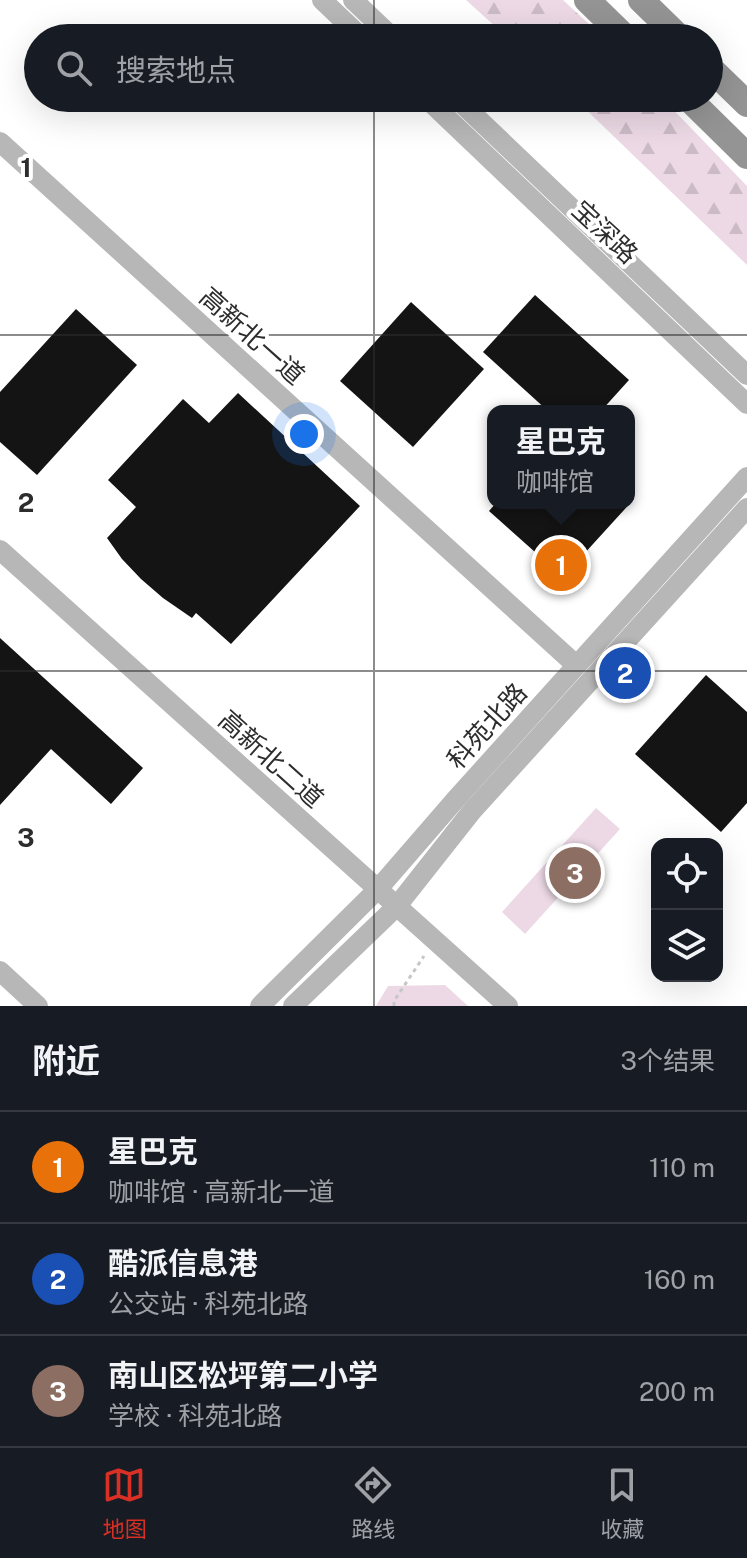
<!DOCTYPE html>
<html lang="zh">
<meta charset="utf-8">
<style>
body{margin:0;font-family:"Public Sans","Noto Sans SC",sans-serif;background:#20242c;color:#f1f3f6}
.controls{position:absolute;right:24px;bottom:24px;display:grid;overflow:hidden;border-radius:16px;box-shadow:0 8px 32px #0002}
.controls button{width:72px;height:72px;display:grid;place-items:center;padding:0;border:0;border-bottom:2px solid #363941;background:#171b24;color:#f1f3f6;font:40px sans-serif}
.you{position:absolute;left:304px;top:434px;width:28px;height:28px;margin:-20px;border:6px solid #fff;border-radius:50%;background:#1a73e8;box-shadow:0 0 0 12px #1a73e833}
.badge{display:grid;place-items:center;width:52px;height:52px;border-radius:50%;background:#d93025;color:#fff;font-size:26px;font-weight:700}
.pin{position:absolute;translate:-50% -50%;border:4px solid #fff;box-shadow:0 2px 8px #0006}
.popup{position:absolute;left:487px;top:405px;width:148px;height:104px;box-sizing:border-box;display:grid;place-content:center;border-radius:16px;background:#171b24;filter:drop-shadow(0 2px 6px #0005);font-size:26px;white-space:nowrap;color:#9ea1a6}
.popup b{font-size:30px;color:#f1f3f6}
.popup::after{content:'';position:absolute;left:50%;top:100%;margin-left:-16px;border:16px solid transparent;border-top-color:#171b24}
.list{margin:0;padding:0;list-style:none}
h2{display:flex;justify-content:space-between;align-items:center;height:104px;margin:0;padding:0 32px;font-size:34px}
h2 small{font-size:26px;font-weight:400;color:#9ea1a6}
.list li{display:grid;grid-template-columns:52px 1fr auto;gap:24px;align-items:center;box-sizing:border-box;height:112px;padding:0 32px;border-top:2px solid #363941}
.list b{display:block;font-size:30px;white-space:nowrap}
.list p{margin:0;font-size:26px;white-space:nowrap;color:#9ea1a6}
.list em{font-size:26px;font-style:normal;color:#9ea1a6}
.icon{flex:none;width:44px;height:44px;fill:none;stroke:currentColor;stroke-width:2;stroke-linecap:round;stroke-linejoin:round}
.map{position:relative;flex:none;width:747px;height:1006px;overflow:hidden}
.search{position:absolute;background:#171b24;box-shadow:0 8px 32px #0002;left:24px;right:24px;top:24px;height:88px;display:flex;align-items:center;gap:20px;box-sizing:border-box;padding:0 28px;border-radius:44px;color:#9ea1a6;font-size:30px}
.sheet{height:440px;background:#171b24}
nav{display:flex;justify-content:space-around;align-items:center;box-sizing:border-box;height:112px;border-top:2px solid #363941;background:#171b24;font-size:22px;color:#9ea1a6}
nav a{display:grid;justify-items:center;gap:4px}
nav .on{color:#d93025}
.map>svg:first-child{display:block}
</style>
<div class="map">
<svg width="747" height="1006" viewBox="0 0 747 1006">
<defs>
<pattern id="forest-firs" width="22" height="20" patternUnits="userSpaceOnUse" patternTransform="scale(2)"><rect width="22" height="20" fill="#ecd9e5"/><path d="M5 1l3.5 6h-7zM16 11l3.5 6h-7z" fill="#cbbbc5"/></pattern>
</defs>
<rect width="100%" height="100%" fill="#fff"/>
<g fill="#ecd9e5">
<path d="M 596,808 L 620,829 L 525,934 L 502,912 Z"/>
<path d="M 445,985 L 468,1006 L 376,1006 L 388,986 Z"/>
</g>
<g fill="url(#forest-firs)">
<path d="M 466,0 L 563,0 L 604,38 L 508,38 Z"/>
<path d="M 574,98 L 662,98 L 747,186 L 747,265 Z"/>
</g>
<g fill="#141414">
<path d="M 535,295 L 629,380 L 601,411 L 548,411 L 483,352 Z"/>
<path d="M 411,302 L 484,369 L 413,447 L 340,381 Z"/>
<path d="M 76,309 L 137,365 L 37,475 L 0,442 L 0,392 Z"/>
<path d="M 238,393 L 360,506 L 231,644 L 196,613 L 192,618 L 163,598 L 141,579 L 122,559 L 107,538 L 136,507 L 108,480 L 183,399 L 209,423 Z"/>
<path d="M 629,494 L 634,499 L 563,577 L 489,511 L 496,503 L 629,503 Z"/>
<path d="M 0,638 L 143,768 L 111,804 L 51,749 L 0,805 Z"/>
<path d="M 706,675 L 747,712 L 747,803 L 721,832 L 635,754 Z"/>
</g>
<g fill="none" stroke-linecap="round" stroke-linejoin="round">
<path stroke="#c7c7c7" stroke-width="3" stroke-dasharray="4 4" stroke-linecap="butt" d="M 394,1006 L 394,1001 L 424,956"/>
<g stroke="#b7b7b7" stroke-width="20">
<path d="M 322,0 L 362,38"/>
<path d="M 353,0 L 393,38"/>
<path d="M 426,98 L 747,404"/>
<path d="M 456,98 L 747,375"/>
<path d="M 0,142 L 576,665"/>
<path d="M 0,550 L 508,1006"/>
<path d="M 0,971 L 38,1006"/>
<path d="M 260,1006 L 378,889 L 456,799 L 747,477"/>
<path d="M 293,1006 L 397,906 L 472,811 L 747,508"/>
</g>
<g stroke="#949494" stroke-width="26">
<path d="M 587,0 L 626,38"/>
<path d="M 641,0 L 680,38"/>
<path d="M 709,67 L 747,104"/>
<path d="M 688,98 L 747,156"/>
</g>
</g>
<path fill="none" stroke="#2d2d2d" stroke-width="2" stroke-opacity="0.55" d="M 374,0 L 374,38M 374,98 L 374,1006M 0,335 L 747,335M 0,671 L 747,671"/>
<g text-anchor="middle" stroke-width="8" stroke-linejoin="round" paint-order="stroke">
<g font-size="26" fill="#2d2d2d" stroke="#fff">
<text transform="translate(605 232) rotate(43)" y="9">宝深路</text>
<text transform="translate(252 336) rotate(42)" y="9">高新北一道</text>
<text transform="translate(487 726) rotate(-48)" y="9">科苑北路</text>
<text transform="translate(271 759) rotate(42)" y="9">高新北二道</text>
</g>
</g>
<g font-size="26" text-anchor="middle" font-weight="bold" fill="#2d2d2d" stroke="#fff" stroke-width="8" stroke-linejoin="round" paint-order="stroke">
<text x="26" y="177">1</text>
<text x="26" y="512">2</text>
<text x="26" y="847">3</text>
</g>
</svg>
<div class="controls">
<button><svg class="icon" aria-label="locate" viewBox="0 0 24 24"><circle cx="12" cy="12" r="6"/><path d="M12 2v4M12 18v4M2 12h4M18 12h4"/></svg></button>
<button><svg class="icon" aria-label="layers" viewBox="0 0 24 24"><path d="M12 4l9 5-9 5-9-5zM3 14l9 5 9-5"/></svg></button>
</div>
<div class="you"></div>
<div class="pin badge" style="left:561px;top:565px;background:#e8710a">1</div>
<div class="popup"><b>星巴克</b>咖啡馆</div>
<div class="pin badge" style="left:625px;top:673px;background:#1a4fb4">2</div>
<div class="pin badge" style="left:575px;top:873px;background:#8d6e63">3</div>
<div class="search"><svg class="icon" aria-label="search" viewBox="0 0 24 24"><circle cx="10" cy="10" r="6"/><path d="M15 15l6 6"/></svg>搜索地点</div>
</div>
<section class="sheet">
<h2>附近<small>3个结果</small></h2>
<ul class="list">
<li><span class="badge" style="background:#e8710a">1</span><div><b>星巴克</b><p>咖啡馆 · 高新北一道</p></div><em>110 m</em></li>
<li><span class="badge" style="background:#1a4fb4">2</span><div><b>酷派信息港</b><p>公交站 · 科苑北路</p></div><em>160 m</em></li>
<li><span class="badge" style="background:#8d6e63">3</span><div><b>南山区松坪第二小学</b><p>学校 · 科苑北路</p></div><em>200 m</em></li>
</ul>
</section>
<nav>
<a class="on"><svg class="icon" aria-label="map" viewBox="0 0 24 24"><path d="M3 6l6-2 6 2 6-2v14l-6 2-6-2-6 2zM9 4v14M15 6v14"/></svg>地图</a>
<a><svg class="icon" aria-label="directions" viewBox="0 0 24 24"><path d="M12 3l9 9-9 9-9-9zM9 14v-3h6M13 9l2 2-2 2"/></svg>路线</a>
<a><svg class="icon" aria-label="saved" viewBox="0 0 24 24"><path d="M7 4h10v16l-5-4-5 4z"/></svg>收藏</a>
</nav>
